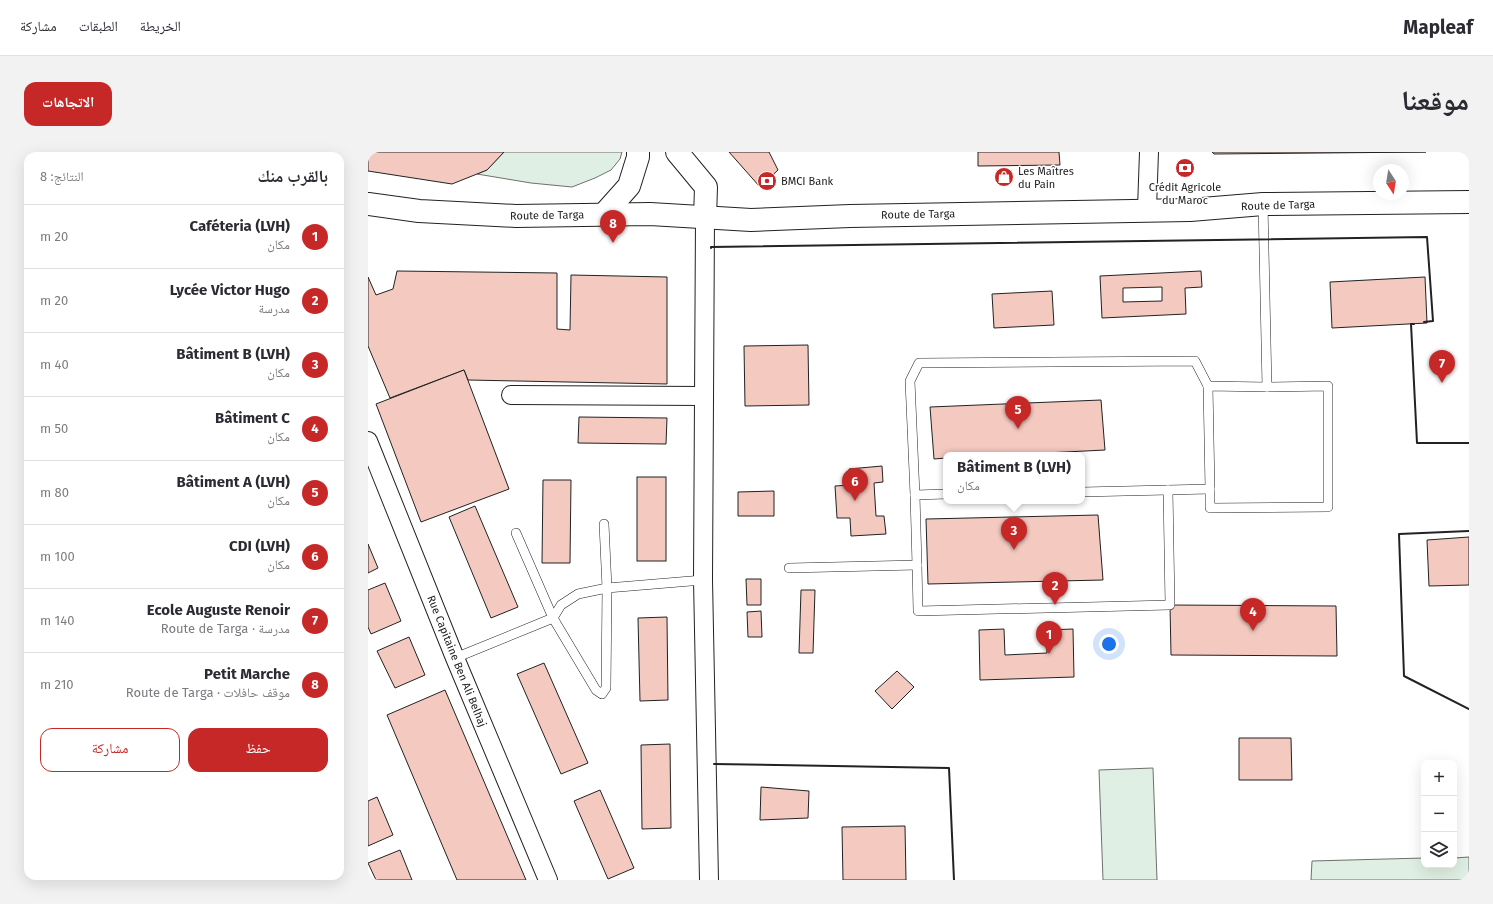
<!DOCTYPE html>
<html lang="ar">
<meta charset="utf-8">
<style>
body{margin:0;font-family:"Fira Sans","Noto Naskh Arabic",sans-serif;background:#f2f2f3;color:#2b2b33;direction:rtl}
.controls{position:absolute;right:12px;bottom:12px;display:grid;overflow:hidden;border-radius:8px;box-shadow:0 4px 16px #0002}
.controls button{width:36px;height:36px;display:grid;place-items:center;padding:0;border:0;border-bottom:1px solid #e1e1e2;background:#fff;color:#2b2b33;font:20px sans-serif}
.compass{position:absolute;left:1005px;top:12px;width:36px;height:36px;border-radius:50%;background:#fff;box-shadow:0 4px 16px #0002;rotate:168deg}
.you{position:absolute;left:741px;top:492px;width:14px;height:14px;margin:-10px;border:3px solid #fff;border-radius:50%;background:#1a73e8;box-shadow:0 0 0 6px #1a73e833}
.badge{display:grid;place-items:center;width:26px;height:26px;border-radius:50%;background:#c62828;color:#fff;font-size:13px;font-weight:700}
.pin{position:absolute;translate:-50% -33px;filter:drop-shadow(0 1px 2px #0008)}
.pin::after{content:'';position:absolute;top:21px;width:14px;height:12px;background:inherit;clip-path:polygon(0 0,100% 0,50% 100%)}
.popup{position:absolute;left:575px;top:300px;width:142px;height:52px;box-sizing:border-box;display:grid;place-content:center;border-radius:8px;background:#fff;filter:drop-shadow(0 1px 3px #0005);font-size:13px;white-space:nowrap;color:#7c7c81}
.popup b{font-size:15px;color:#2b2b33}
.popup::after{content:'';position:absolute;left:50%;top:100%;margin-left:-8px;border:8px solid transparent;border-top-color:#fff}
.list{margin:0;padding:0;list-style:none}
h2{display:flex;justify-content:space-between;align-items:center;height:52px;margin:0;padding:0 16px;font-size:17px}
h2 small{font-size:13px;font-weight:400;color:#7c7c81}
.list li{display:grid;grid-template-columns:26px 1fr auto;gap:12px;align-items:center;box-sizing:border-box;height:64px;padding:0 16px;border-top:1px solid #e1e1e2}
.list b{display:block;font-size:15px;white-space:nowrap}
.list p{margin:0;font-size:13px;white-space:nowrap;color:#7c7c81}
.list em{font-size:13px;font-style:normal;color:#7c7c81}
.actions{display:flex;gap:8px;padding:12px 16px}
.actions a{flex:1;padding:9px 0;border:1px solid #c62828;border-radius:12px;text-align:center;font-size:14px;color:#c62828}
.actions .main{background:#c62828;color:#fff}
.icon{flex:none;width:22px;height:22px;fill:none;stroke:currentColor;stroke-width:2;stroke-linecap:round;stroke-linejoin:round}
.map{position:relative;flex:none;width:1101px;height:728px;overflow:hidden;direction:ltr;border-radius:12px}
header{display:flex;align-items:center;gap:24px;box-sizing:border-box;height:56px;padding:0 20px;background:#fff;border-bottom:1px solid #e1e1e2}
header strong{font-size:19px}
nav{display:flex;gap:22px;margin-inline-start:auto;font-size:14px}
.intro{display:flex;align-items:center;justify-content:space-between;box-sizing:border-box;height:96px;padding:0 24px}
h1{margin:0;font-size:28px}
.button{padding:10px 18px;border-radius:12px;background:#c62828;color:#fff;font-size:14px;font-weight:700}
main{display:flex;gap:24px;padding:0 24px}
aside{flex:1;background:#fff;border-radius:12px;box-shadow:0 4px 16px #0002}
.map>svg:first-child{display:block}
</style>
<header>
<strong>Mapleaf</strong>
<nav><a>الخريطة</a><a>الطبقات</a><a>مشاركة</a></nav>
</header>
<div class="intro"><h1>موقعنا</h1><a class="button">الاتجاهات</a></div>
<main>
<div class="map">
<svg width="1101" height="728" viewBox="0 0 1101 728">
<rect width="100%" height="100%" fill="#fff"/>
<g fill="#e0efe3" stroke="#6f6f6f">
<path d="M 136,0 L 254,0 L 252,7 L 243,18 L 227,26 L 204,35 L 163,31 L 109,22 L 119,18 Z"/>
<path d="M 785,616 L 789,728 L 735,728 L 731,618 Z"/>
<path d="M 1101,705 L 1101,728 L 943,728 L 944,709 L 1056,706 L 1056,713 L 1086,713 L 1086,706 Z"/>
</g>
<g fill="#f3c9c0" stroke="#222" fill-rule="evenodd">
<path d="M 0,0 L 136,0 L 119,18 L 84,32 L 0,19 Z"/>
<path d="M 361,0 L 401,0 L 410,18 L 392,35 Z"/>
<path d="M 610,0 L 691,0 L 692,13 L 610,14 Z"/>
<path d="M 844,0 L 1058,0 L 846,2 Z"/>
<path d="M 29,119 L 189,121 L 189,177 L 202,178 L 203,123 L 299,125 L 299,232 L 100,228 L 96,218 L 22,246 L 0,194 L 0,125 L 8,143 L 25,137 Z"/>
<path d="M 833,119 L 834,135 L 817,136 L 818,162 L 734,166 L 732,124 ZM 794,135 L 794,149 L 755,150 L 755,136 Z"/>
<path d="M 1057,125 L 1059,171 L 964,176 L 962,130 Z"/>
<path d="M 684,139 L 686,173 L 626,176 L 624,142 Z"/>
<path d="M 440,193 L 441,253 L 377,254 L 376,194 Z"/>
<path d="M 96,218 L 141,337 L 53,370 L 8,252 Z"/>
<path d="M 733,248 L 737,298 L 638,303 L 578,303 L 578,306 L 566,307 L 562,255 Z"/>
<path d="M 211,265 L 299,266 L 298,292 L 210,291 Z"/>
<path d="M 514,314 L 515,330 L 506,331 L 508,364 L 516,364 L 518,382 L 483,384 L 482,366 L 469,366 L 467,334 L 482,333 L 481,317 Z"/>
<rect x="269" y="325" width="29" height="84"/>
<path d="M 175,328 L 203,328 L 202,411 L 174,411 Z"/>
<path d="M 406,339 L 406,364 L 370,364 L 370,340 Z"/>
<path d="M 107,354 L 150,455 L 123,466 L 81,365 Z"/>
<path d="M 730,363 L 735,428 L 560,432 L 558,367 Z"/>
<path d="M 1101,385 L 1101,433 L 1061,434 L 1059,388 Z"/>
<path d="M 0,392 L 10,416 L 0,421 Z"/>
<path d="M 378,427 L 393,427 L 393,453 L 379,453 Z"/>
<path d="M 17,431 L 33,469 L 3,482 L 0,475 L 0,438 Z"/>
<path d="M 433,438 L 447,438 L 445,501 L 431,501 Z"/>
<path d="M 802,453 L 968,454 L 969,504 L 803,503 Z"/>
<path d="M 393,459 L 394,485 L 380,485 L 379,460 Z"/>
<path d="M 299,465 L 300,548 L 272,549 L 270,466 Z"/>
<path d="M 636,477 L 637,503 L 679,501 L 678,478 L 705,477 L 706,525 L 612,528 L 611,478 Z"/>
<path d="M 41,485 L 57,523 L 27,536 L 9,499 Z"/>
<path d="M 176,511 L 220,611 L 193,622 L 149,522 Z"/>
<path d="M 529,519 L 546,535 L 524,557 L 507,539 Z"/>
<path d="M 77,538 L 158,728 L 89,728 L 19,563 Z"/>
<path d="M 871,586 L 923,586 L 924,628 L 871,628 Z"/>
<path d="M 302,592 L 303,676 L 274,677 L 273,593 Z"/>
<path d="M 393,635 L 441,639 L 440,666 L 392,668 Z"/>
<path d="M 232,638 L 266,716 L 240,727 L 206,649 Z"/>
<path d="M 9,645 L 25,683 L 0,694 L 0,649 Z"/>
<path d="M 537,674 L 538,728 L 475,728 L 474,675 Z"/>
<path d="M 32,698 L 44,728 L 8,728 L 0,711 Z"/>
</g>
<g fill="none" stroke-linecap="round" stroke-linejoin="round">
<g stroke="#222" stroke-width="10">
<g id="lane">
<path d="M 842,337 L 842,356 L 960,355 L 960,234 L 899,235"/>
<path d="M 714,340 L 842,337 L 840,234 L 899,235 L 895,52"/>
<path d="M 547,343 L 542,229 L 551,211 L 827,209 L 840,234"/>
<path d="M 148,381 L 185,466 L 228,538 L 234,542 L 238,536 L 239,436 L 236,372"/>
<path d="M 549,413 L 550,459 L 802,453 L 800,338"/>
<path d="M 421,416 L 549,413 L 547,343 L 578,342"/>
<path d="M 87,506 L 185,466 L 193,453 L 210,442 L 239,436 L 335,428"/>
</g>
</g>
<g stroke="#222" stroke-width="20">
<g id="street">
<path d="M 779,57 L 781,0"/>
<path d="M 337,66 L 335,428 L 341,728"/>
<path d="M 143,243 L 335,244"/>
<path d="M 0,289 L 87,506 L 180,728"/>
</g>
</g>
<g stroke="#222" stroke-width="24">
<g id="secondary">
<path d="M 309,0 L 338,35 L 337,66"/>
<path d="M 0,52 L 51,59 L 148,64 L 282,62 L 383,68 L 482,64 L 822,58 L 895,52 L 1101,50"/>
<path d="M 236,62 L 261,34 L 270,5 L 270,0"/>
</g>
</g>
<use href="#lane" stroke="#fff" stroke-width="9"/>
<use href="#street" stroke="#fff" stroke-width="18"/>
<use href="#secondary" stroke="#fff" stroke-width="22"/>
<g stroke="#222" stroke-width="2">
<path d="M 343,96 L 343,95 L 1059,85 L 1065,169 L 1056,170"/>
<path d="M 1046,172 L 1043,172 L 1049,291 L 1101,291"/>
<path d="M 1101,379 L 1031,382 L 1036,524 L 1101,557"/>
<path d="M 346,612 L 581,616 L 586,728"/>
</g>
</g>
<defs>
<g id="bank-disc" transform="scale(1)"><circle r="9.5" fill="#c62828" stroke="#fff"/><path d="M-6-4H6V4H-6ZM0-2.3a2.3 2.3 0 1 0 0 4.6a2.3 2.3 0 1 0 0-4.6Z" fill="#fff"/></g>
<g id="shop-disc" transform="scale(1)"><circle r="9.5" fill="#c62828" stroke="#fff"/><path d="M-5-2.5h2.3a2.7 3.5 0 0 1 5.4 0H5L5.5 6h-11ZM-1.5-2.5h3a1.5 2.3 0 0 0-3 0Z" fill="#fff"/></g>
</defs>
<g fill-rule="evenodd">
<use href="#bank-disc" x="817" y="16"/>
<use href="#shop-disc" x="636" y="25"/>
<use href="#bank-disc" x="399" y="29"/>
</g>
<g text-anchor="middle" stroke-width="3" stroke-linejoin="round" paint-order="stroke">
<g font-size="11" fill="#222" stroke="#fff" text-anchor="start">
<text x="650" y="23">Les Maîtres<tspan x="650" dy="13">du Pain</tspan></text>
<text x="413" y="33">BMCI Bank</text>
<text x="817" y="39" text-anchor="middle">Crédit Agricole<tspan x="817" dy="13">du Maroc</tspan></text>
</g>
<g font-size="11" fill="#222" stroke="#fff">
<text transform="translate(910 53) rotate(-2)" y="4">Route de Targa</text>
<text transform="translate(550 62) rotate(-1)" y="4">Route de Targa</text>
<text transform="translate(179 63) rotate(-1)" y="4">Route de Targa</text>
<text transform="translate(89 509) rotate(68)" y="4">Rue Capitaine Ben Ali Belhaj</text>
</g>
</g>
</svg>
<div class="controls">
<button>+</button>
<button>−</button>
<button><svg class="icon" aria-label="layers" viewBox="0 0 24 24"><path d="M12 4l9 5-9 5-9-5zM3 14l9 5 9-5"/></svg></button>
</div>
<svg class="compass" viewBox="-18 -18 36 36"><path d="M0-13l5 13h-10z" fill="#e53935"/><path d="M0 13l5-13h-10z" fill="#7c7c81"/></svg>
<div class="you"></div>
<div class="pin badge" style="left:681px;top:502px">1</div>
<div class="pin badge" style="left:687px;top:453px">2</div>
<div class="pin badge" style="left:646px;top:398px">3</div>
<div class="popup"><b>Bâtiment B (LVH)</b>مكان</div>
<div class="pin badge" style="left:885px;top:479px">4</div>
<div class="pin badge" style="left:650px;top:277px">5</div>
<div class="pin badge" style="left:487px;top:349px">6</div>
<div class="pin badge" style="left:1074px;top:231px">7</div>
<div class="pin badge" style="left:245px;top:91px">8</div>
</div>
<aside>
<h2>بالقرب منك<small>النتائج: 8</small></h2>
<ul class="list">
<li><span class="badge">1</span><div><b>Caféteria (LVH)</b><p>مكان</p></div><em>20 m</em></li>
<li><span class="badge">2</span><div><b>Lycée Victor Hugo</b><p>مدرسة</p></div><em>20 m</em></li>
<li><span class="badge">3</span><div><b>Bâtiment B (LVH)</b><p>مكان</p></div><em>40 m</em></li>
<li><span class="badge">4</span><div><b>Bâtiment C</b><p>مكان</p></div><em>50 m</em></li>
<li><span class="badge">5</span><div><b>Bâtiment A (LVH)</b><p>مكان</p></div><em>80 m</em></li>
<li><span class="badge">6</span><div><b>CDI (LVH)</b><p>مكان</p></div><em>100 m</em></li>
<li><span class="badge">7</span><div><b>Ecole Auguste Renoir</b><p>مدرسة · Route de Targa</p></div><em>140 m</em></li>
<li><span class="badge">8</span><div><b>Petit Marche</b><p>موقف حافلات · Route de Targa</p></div><em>210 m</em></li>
</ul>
<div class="actions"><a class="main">حفظ</a><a>مشاركة</a></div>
</aside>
</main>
